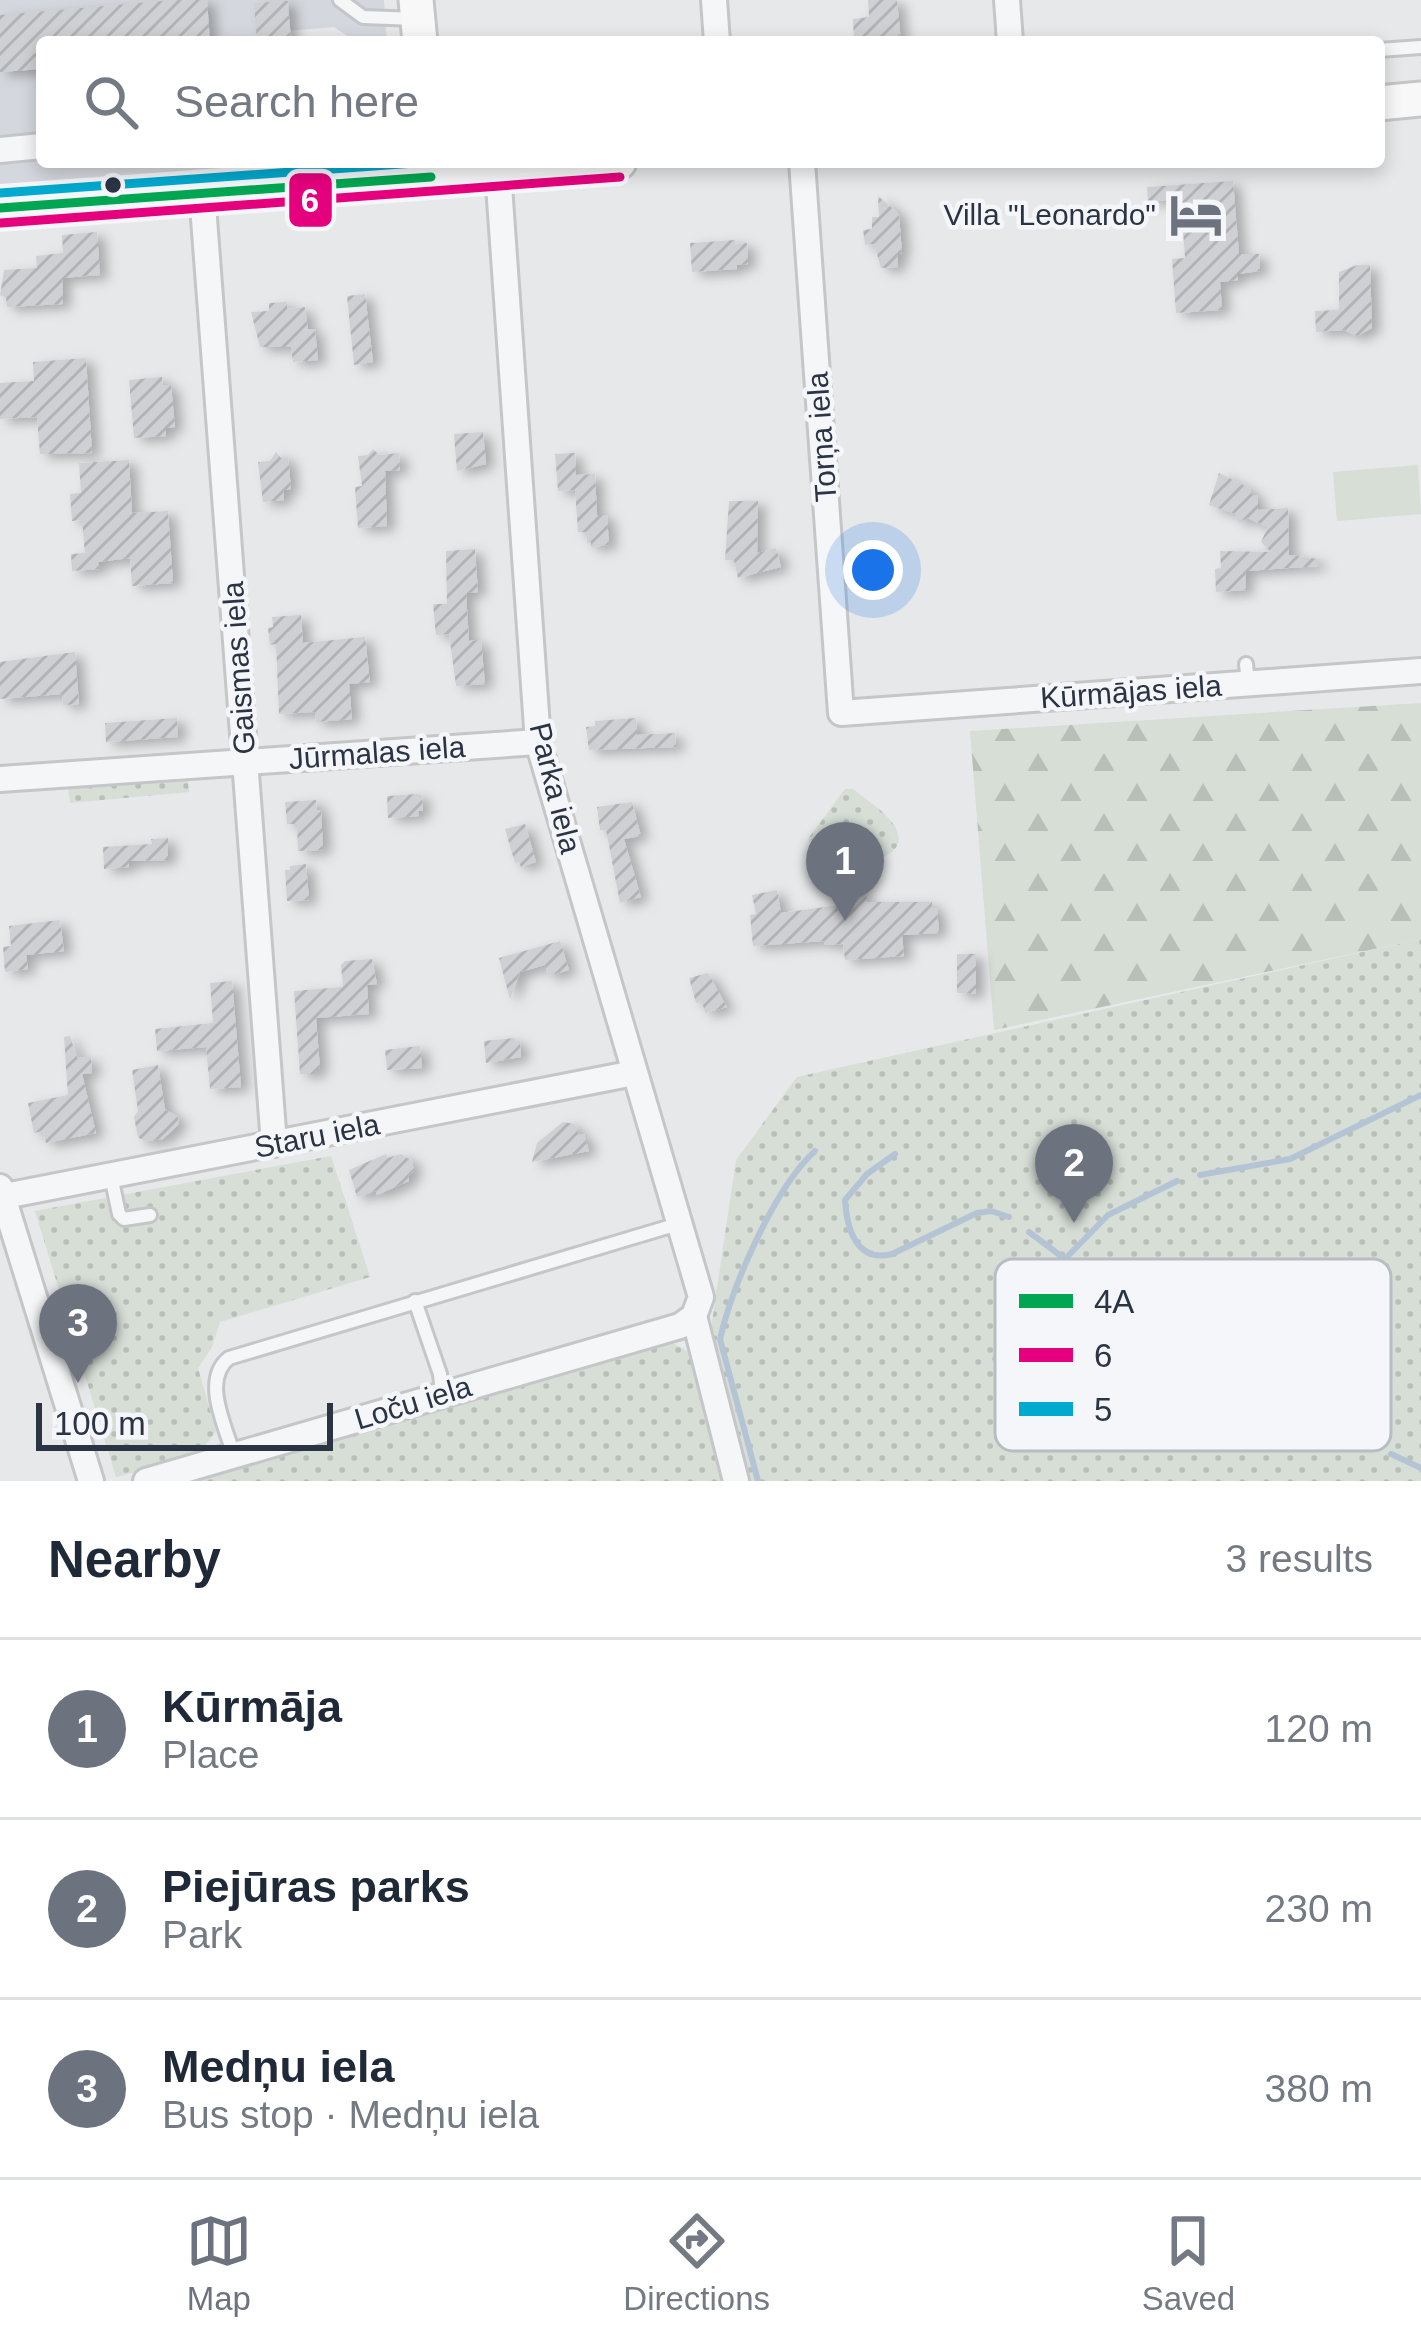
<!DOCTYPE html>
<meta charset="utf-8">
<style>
body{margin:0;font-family:Arial,sans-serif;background:#f2f2f3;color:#1f2937}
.scale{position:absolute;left:36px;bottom:30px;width:297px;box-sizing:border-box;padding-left:12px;border:6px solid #2b3445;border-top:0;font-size:33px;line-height:42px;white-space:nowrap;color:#2b3445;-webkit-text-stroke:9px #f4f6f9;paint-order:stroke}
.you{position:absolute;left:873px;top:570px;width:42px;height:42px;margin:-30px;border:9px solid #fff;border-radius:50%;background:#1a73e8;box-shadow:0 0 0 18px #1a73e833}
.badge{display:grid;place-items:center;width:78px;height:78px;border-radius:50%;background:#6c737f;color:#fff;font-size:39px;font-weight:700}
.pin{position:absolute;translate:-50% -99px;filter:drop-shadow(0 3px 6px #0008)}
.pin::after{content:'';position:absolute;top:63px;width:42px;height:36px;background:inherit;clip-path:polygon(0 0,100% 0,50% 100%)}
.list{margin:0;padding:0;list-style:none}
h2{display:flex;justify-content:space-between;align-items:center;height:156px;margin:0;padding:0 48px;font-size:51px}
h2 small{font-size:39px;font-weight:400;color:#747a83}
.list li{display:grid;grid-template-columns:78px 1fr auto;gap:36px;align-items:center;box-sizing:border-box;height:180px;padding:0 48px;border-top:3px solid #e0e1e3}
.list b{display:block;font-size:45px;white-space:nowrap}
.list p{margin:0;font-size:39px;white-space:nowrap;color:#747a83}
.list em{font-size:39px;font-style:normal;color:#747a83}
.icon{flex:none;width:66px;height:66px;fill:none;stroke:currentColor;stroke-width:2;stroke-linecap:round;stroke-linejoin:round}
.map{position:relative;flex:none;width:1421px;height:1481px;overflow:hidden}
.search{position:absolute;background:#fff;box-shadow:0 6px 18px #0003;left:36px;right:36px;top:36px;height:132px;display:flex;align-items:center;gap:30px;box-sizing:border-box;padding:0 42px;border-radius:12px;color:#747a83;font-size:45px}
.sheet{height:696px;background:#fff}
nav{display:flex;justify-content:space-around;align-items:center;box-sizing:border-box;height:168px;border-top:3px solid #e0e1e3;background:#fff;font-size:33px;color:#747a83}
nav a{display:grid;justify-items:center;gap:6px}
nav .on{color:#6c737f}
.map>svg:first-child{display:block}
</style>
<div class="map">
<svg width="1421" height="1481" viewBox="0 0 1421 1481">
<defs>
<pattern id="grass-dots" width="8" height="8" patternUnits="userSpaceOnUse" patternTransform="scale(3)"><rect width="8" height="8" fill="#d6ded6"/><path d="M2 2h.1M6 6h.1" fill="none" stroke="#b8bfb9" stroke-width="1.8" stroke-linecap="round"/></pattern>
<pattern id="forest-firs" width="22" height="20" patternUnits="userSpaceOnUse" patternTransform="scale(3)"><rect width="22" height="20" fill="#d6ded6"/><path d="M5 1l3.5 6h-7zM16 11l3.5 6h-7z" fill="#b8bfb9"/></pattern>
<pattern id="building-hatch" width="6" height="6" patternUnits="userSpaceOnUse" patternTransform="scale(3)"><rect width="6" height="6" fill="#ced0d3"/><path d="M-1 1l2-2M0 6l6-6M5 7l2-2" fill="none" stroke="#b1b3b6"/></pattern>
<filter id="shadow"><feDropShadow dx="8" dy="4.5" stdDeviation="6" flood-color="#0004"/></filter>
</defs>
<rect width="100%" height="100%" fill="#e6e8ea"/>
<path fill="#d4d7dd" d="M 0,0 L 384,0 L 387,42 L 356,42 L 334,27 L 287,31 L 286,42 L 42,42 L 42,162 L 261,162 L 263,188 L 0,208 Z"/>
<g fill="url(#grass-dots)">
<path d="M 187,773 L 189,792 L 70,803 L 68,784 Z"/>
<path d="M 845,789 L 853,789 C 866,800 887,812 895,827 C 916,866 836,867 816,858 L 808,839 Z"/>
<path d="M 1421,939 L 1421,1481 L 740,1481 L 708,1349 L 736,1160 L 797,1077 Z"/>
<path d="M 331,1156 L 370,1277 L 220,1322 L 212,1347 L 198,1368 L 216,1431 L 198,1455 L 116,1477 L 35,1211 Z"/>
<path d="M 669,1341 L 689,1352 L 725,1481 L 177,1481 Z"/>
</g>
<path fill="url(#forest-firs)" d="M 1421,703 L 1421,939 L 994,1030 L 970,731 Z"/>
<path fill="#d6ded6" d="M 1418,465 L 1421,514 L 1337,521 L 1333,472 Z"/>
<path fill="#b4c4d5" d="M 1047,1302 C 1067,1317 1069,1345 1046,1359 C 1032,1367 1013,1370 998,1373 L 992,1359 C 1001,1333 1019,1308 1047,1302 Z"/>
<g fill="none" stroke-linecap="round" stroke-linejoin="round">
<g stroke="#b4c4d5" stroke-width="6">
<path d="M 895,1154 L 867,1174 L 845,1200 C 847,1230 857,1263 892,1254 L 977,1213 L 991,1211 L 1009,1217"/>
<path d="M 1200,1175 L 1290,1159 L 1421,1095"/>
<path d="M 1029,1232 L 1065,1259 L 1118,1323 L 1133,1328 L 1253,1337 L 1262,1343"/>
<path d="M 1065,1259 L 1108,1215 L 1177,1181"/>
<path d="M 1273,1358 C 1307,1418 1317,1417 1377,1447"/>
<path d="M 1391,1454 L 1421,1468"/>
<path d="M 758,1481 L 720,1339 C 732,1286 775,1187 815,1151"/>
</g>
</g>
<g fill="url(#building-hatch)" filter="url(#shadow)">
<path d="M 173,0 L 207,0 L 210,42 L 42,42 L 42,69 L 0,72 L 0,15 Z"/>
<path d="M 868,0 L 897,0 L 901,42 L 854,42 L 853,19 L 869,17 Z"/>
<path d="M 288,1 L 291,42 L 257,42 L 254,3 Z"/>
<path d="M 1233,181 L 1239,254 L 1259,254 L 1260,271 L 1238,274 L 1238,280 L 1220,282 L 1222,310 L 1176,313 L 1172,259 L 1185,258 L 1181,200 L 1148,201 L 1147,187 Z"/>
<path d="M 878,196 L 899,214 L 902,254 L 897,254 L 898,267 L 881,268 L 874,244 L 865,245 L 863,230 L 872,229 L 872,217 L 879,217 Z"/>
<path d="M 97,232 L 100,275 L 62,278 L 63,304 L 7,307 L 6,298 L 0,295 L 4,270 L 37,268 L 36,256 L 63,253 L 62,235 Z"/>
<path d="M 735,240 L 735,244 L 747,243 L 748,264 L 737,265 L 737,269 L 692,272 L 690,243 Z"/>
<path d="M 1357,265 L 1370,265 L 1372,328 L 1357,336 L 1344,330 L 1316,332 L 1315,311 L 1339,310 L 1339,272 Z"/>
<path d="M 365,294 L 373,362 L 354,365 L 347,296 Z"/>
<path d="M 287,302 L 287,309 L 305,307 L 308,329 L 315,329 L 318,360 L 293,362 L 291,347 L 260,347 L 251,312 L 269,311 L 269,303 Z"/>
<path d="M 86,358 L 92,453 L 40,454 L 37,417 L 0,419 L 0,383 L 34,381 L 33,362 Z"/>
<path d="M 162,377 L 163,385 L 171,385 L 175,427 L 166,428 L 166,436 L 134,438 L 129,380 Z"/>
<path d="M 483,432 L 486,464 L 457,471 L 454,434 Z"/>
<path d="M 373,449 L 379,455 L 399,453 L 400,470 L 385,471 L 387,526 L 358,528 L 355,487 L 362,486 L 358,456 L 368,455 Z"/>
<path d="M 276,452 L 281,458 L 288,457 L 291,489 L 283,490 L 284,500 L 263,502 L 258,462 L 270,461 Z"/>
<path d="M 575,453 L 576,475 L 595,474 L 597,515 L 607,515 L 609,545 L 591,547 L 591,542 L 587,543 L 586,532 L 578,532 L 575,490 L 558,491 L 555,454 Z"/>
<path d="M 129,460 L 132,513 L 168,511 L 173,583 L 132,586 L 130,558 L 98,562 L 99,569 L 72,571 L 71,554 L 85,553 L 82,520 L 72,521 L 70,494 L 81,493 L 79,463 Z"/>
<path d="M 1219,473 L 1251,489 L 1251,495 L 1257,495 L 1258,510 L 1288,508 L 1289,555 L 1318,559 L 1318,566 L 1245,571 L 1246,590 L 1216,592 L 1215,569 L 1221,568 L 1220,551 L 1271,552 L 1261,542 L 1268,527 L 1247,518 L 1238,523 L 1236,514 L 1209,505 Z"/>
<path d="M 729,501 L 758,501 L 757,553 L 776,548 L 781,567 L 738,578 L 734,560 L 725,560 Z"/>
<path d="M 475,549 L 478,592 L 466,593 L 469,641 L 481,640 L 485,684 L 456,686 L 449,634 L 436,635 L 433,604 L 447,604 L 446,551 Z"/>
<path d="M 301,615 L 303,643 L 365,637 L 370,682 L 349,684 L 352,719 L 316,722 L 315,712 L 279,714 L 276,644 L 270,645 L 268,628 L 273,627 L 272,617 Z"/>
<path d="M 75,652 L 79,704 L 63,705 L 62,694 L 0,699 L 0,662 Z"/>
<path d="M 177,718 L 178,737 L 106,742 L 105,723 Z"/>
<path d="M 636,718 L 637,735 L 675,733 L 676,747 L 589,750 L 586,727 L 595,726 L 595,721 Z"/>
<path d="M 417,794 L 422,795 L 423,811 L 418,811 L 419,816 L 388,818 L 387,796 Z"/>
<path d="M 316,800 L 317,810 L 321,810 L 323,850 L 298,851 L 297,824 L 287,824 L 285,802 Z"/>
<path d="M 632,802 L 641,836 L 624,839 L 641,897 L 620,903 L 606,830 L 600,830 L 597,807 Z"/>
<path d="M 525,824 L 536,862 L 521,867 L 519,862 L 515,863 L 505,829 Z"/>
<path d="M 168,838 L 168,860 L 129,861 L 129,867 L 104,869 L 103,847 L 152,844 L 151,839 Z"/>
<path d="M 306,864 L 309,900 L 287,901 L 285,870 L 290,870 L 290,866 Z"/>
<path d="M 777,890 L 781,913 L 847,904 L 846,893 L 866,892 L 867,902 L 932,902 L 932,909 L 937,908 L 939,933 L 902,935 L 904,956 L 845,960 L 843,944 L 824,945 L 824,941 L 753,946 L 750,915 L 756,914 L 752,895 Z"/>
<path d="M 60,920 L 64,951 L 26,955 L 28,969 L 5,972 L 3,947 L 11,946 L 9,926 Z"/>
<path d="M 560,941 L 569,970 L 548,976 L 545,965 L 520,972 L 510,999 L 499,958 Z"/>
<path d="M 957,954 L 976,954 L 976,994 L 957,993 Z"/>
<path d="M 372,959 L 377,984 L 367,985 L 369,1014 L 316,1018 L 320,1069 L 315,1069 L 315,1074 L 300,1074 L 294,991 L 343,987 L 341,965 L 345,961 Z"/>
<path d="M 708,973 L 727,1007 L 705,1013 L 702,1001 L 696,1003 L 689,978 Z"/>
<path d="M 232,981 L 241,1087 L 210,1089 L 206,1047 L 157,1051 L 155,1029 L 213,1023 L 210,983 Z"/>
<path d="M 70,1036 L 77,1058 L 91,1057 L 92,1073 L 82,1074 L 96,1133 L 46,1143 L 43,1131 L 34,1133 L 28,1103 L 68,1095 L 64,1037 Z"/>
<path d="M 515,1038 L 515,1042 L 520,1042 L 521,1057 L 486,1063 L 484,1041 Z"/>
<path d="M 420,1046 L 422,1068 L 387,1070 L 385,1050 Z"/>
<path d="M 158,1065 L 165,1109 L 178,1117 L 179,1124 L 163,1139 L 144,1141 L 138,1137 L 134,1117 L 138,1111 L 132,1070 Z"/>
<path d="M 563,1122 L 575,1124 L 579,1135 L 584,1134 L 589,1151 L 532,1162 L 537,1143 Z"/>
<path d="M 386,1154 L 387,1158 L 401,1154 L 412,1161 L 414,1171 L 408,1176 L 409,1181 L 377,1195 L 376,1191 L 357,1197 L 349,1170 Z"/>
</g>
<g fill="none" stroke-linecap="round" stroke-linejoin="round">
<g stroke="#c4c6c8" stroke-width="18">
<g id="lane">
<path d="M 340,0 L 363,17 L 417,19"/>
<path d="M 1379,50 L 1421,47"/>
<path d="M 1246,664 L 1248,683"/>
<path d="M 111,1176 L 119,1214 L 124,1219 L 150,1215"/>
<path d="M 415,1301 L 440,1374 L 442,1393"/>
<path d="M 234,1456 C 226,1427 201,1380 229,1358 L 678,1224"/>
</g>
</g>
<g stroke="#c4c6c8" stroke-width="30">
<g id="street">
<path d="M 714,0 L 717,42"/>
<path d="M 1007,0 L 1010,42"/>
<path d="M 0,150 L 42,146"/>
<path d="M 255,162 L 257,189"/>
<path d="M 802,162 L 841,713 L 1421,671"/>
<path d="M 202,192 L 274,1144"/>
<path d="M 0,779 L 538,742"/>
<path d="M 0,1187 L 91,1481"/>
<path d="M 0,1197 L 634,1073"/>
<path d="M 694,1316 L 736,1481"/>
<path d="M 146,1481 L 680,1326 L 694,1316 L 701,1297 L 538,742 L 498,171"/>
</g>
</g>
<g stroke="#c4c6c8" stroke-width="39">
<g id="secondary">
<path d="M 416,0 L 420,42"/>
<path d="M 1379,103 L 1421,99"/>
<path d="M 0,208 L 619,162"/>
</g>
</g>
<use href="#lane" stroke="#f5f6f7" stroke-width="12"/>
<use href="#street" stroke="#f5f6f7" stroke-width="24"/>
<use href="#secondary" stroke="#f8f8f8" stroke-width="33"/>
<g stroke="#f4f6f9" stroke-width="18">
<path id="bus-1" d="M 0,208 L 431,177"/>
</g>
<g stroke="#f4f6f9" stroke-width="18">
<path id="bus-2" d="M 1,223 L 620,177"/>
</g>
<g stroke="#f4f6f9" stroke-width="18">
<path id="bus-3" d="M 0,193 L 415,163"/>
</g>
<use href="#bus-1" stroke="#00a651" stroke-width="9"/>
<use href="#bus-2" stroke="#e5007d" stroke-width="9"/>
<use href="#bus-3" stroke="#00a9ce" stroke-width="9"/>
</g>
<defs>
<g id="hotel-bare" transform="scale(4.14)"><path d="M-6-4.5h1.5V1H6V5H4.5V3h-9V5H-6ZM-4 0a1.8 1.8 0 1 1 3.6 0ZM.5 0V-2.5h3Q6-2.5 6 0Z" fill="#6c737f" stroke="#f4f6f9" stroke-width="2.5" paint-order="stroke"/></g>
</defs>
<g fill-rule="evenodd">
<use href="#hotel-bare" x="1196" y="215"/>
</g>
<circle fill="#2b3445" stroke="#f4f6f9" stroke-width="4.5" cx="113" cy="185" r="10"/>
<g text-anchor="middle" stroke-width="9" stroke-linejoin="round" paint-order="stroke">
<g font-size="30" fill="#2b3445" stroke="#f4f6f9" text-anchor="end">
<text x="1156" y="225">Villa "Leonardo"</text>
</g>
<g font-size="30" fill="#2b3445" stroke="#f4f6f9">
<text transform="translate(822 437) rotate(-94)" y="10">Torņa iela</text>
<text transform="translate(239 668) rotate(-94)" y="10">Gaismas iela</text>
<text transform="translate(1131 692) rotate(-4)" y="10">Kūrmājas iela</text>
<text transform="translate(377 753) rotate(-4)" y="10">Jūrmalas iela</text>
<text transform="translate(555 788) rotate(76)" y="10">Parka iela</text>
<text transform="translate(317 1136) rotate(-11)" y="10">Staru iela</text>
<text transform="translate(413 1403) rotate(-17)" y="10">Loču iela</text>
</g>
</g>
<rect x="995" y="1259" width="396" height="192" rx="18" fill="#f4f6f9" stroke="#b8bcc3" stroke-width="3"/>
<rect x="1019" y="1294" width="54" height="14" fill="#00a651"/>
<rect x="1019" y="1348" width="54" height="14" fill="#e5007d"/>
<rect x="1019" y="1402" width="54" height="14" fill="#00a9ce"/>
<g font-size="33" fill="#2b3445">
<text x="1094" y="1313">4A</text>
<text x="1094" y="1367">6</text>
<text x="1094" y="1421">5</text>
</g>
<rect stroke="#f4f6f9" stroke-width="4.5" x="287" y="171" width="47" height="58" rx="12" fill="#e5007d"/>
<g font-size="33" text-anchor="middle" font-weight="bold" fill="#fff">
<text x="310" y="212">6</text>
</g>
</svg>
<div class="scale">100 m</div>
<div class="you"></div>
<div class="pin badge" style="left:845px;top:921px">1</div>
<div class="pin badge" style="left:1074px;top:1223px">2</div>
<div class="pin badge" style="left:78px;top:1383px">3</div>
<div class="search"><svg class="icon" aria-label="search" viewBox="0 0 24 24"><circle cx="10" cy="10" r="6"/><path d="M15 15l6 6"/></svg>Search here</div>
</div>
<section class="sheet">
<h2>Nearby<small>3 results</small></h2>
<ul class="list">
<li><span class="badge">1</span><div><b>Kūrmāja</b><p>Place</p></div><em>120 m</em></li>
<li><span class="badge">2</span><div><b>Piejūras parks</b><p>Park</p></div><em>230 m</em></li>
<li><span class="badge">3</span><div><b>Medņu iela</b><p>Bus stop · Medņu iela</p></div><em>380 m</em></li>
</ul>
</section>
<nav>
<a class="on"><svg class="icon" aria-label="map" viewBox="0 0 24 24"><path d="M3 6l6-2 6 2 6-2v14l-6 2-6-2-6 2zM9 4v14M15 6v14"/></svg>Map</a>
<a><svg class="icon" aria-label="directions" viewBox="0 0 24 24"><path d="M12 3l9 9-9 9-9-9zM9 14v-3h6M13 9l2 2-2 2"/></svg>Directions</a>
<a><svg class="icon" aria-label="saved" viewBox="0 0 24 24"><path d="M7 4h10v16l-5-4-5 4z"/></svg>Saved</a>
</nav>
